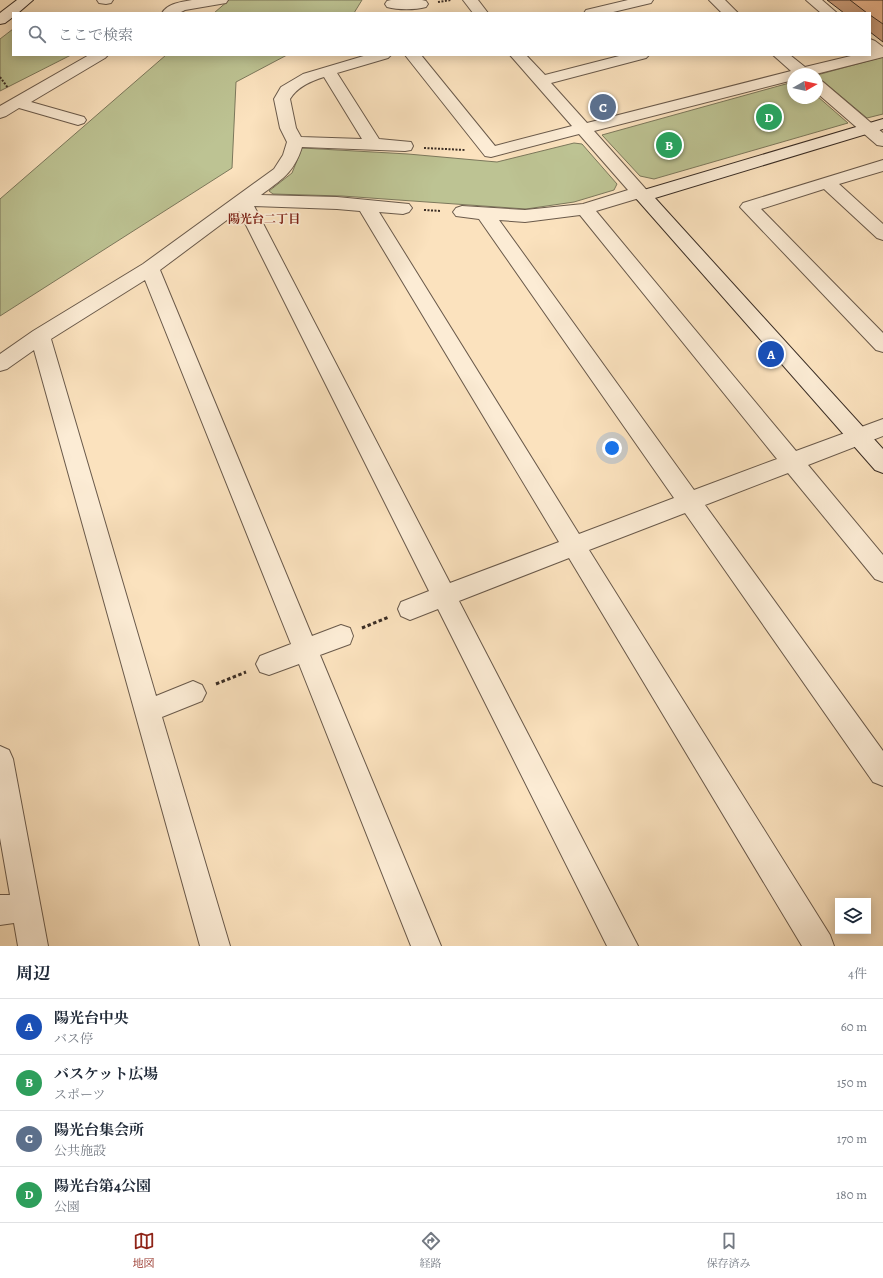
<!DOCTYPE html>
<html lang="ja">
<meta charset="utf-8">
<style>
body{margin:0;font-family:Alegreya,"Noto Serif JP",serif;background:#f2f2f3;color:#1f2937}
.controls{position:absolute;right:12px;bottom:12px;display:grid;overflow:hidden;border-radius:0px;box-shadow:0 2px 10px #0003}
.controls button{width:36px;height:36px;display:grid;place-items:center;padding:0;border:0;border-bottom:1px solid #e0e1e3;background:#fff;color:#1f2937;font:20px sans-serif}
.compass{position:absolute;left:787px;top:68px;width:36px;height:36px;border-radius:50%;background:#fff;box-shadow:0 2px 10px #0003;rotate:81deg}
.you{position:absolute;left:612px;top:448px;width:14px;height:14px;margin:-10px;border:3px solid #fff;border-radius:50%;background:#1a73e8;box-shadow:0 0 0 6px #1a73e833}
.badge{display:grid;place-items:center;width:26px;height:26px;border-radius:50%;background:#8f2418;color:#fff;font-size:13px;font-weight:700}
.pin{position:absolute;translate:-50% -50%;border:2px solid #fff;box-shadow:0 1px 4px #0006}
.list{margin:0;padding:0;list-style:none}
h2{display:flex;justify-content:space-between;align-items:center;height:52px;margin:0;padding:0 16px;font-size:17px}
h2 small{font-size:13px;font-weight:400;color:#747a83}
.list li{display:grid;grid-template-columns:26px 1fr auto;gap:12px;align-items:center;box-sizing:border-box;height:56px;padding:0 16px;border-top:1px solid #e0e1e3}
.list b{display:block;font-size:15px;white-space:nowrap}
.list p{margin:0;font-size:13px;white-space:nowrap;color:#747a83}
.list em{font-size:13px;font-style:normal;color:#747a83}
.icon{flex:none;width:22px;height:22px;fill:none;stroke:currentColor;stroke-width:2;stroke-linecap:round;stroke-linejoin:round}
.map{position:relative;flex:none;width:883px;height:946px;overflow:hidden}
.search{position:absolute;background:#fff;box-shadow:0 2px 10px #0003;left:12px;right:12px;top:12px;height:44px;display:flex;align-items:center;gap:10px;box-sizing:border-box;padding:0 14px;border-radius:0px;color:#747a83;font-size:15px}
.sheet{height:276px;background:#fff}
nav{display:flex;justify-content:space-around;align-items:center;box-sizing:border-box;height:56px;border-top:1px solid #e0e1e3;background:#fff;font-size:11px;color:#747a83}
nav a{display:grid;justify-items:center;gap:2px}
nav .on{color:#8f2418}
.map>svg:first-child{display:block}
</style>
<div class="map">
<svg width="883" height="946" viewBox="0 0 883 946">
<rect width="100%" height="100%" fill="#fbe2be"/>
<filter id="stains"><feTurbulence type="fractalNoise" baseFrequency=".005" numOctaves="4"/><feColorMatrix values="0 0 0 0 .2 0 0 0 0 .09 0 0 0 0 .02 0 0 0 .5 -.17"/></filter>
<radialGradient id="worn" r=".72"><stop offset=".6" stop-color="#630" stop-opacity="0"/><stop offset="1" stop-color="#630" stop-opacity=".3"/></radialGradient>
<g fill="#bdc393" stroke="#7c785c">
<path d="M 229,0 L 362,0 L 354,13 L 214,13 Z"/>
<path d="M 13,29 L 13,55 L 71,55 L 0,91 L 0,39 Z"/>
<path d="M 166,55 L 287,55 L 236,82 L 232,168 L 0,316 L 0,199 Z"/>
<path d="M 883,57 L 883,114 L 867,118 L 817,76 L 817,75 Z"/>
<path d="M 793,82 L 793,98 L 817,98 L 817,96 L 848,123 L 654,179 L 640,176 L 602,135 Z"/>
<path d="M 574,143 L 582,144 L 617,184 L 614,190 L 574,202 L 526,209 L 342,196 L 273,194 L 269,191 L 292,173 L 302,148 L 408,154 L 497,162 Z"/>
</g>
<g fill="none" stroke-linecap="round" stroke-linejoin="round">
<g stroke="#6a5a4b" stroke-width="2">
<g id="street">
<path d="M 97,0 L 113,0 L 111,3 L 106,4 L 99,3 Z"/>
<path d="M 192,0 L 228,0 L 226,3 L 185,10 L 179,13 L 162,13 C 168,3 182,2 192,0 Z"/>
<path d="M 391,0 L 422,0 L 426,1 L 428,4 L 426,7 C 415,10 398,10 387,7 L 385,4 L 387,1 Z"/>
<path d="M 463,0 L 478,0 L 488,13 L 473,13 Z"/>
<path d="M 628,0 L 653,0 L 651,3 L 609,13 L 584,13 L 586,10 Z"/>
<path d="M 709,0 L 725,0 L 738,13 L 722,13 Z"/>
<path d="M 806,0 L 822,0 L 837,13 L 821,13 Z"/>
<path d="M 870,39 L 875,41 L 883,47 L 883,57 L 816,74 L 793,74 L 793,80 L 594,131 L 652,196 L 649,200 L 643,201 L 636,199 L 596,211 L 796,451 L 883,419 L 883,436 L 808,465 L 883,555 L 883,582 L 875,579 L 788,473 L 705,505 L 883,751 L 883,786 L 873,782 L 685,513 L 589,550 L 830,935 L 834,946 L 802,946 L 569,558 L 459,601 L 638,946 L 607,946 L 438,609 L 410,620 L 401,616 L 398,609 L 401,602 L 429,591 L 239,211 L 160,270 L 312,636 L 341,625 L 350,628 L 353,636 L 350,644 L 320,655 L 441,946 L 411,946 L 299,664 L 269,675 L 260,672 L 256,664 L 260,656 L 291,644 L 145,280 L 51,339 L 156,696 L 193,681 L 202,685 L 206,693 L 202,701 L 162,717 L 230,946 L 200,946 L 34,350 L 7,369 L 0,371 L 0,354 L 33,331 L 143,264 L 274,169 L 283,155 L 287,142 L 280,128 L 274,99 L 281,87 L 303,74 L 367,55 L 391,55 L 388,58 L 337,73 L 379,139 L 411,142 L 413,146 L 411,150 L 405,151 L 302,147 C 294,173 281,180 261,195 L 337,197 L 409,204 L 412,208 L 409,212 L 403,214 L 379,212 L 579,534 L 674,498 L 479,219 L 456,216 L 453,212 L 456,208 L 462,206 L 525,210 L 583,204 L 628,190 L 579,134 L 491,157 L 485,156 L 405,55 L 421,55 L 495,146 L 572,126 L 510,55 L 526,55 L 545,75 L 623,55 L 649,55 L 646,58 L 551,83 L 587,123 L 791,71 L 773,55 L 790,55 L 805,67 L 855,55 L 870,55 ZM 324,77 L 362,139 L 301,137 L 296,128 L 290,99 C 297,87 311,81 324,77 ZM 254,206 L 337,209 L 360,211 L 559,542 L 450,583 ZM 580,215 L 777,459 L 694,490 L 499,220 L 525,222 Z"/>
<path d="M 89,55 L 108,55 L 105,58 L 31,102 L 84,117 L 86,120 L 84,123 L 78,125 L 19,108 L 6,116 L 0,118 L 0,106 Z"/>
<path d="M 817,80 L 823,82 L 883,133 L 883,146 L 877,145 L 817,93 Z"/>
<path d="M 883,160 L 883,171 L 839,184 L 883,224 L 883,240 L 877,238 L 824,189 L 761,209 L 883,333 L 883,352 L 876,350 L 740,207 L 743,203 Z"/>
<path d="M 0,746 L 9,750 L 13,759 L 48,946 L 18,946 L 14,923 L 0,925 L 0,895 L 10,895 L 0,838 Z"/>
</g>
</g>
<g stroke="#3a2d25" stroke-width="2">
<g id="secondary">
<path d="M 17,0 L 33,0 L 18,13 L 13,13 L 13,17 L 5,23 L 0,24 L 0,13 Z"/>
<path d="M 883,119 L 883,129 L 655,198 L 883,449 L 883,473 L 875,470 L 634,196 L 637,192 Z"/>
</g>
</g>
<g stroke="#3a2d25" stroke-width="2" stroke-dasharray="2 1.5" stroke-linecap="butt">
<path d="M 438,2 L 451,0"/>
<path d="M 0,77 L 8,88"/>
<path d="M 424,148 L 465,150"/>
<path d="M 424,210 L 441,211"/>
</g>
<g stroke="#3a2d25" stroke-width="3" stroke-dasharray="3.5 2.5" stroke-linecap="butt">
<path d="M 362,628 L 389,617"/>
<path d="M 216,684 L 246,672"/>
</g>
<use href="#street" fill="#fcecd5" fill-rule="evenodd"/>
<use href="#secondary" fill="#fcecd5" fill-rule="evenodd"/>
</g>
<path fill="#cb9d7b" stroke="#3a2d25" d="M 827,0 L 883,0 L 883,42 L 870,32 L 870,13 L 844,13 Z"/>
<path fill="#ecb78f" stroke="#3a2d25" d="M 850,0 L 883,0 L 883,24 L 870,15 L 870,13 L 867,13 Z"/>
<g text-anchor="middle" stroke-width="3.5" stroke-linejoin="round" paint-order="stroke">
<g font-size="12" font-weight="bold" fill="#7a1f14" stroke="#fcecd5">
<text x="264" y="223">陽光台二丁目</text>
</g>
</g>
<rect width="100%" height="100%" filter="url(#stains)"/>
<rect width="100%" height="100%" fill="url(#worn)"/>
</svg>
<div class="controls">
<button><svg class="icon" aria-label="layers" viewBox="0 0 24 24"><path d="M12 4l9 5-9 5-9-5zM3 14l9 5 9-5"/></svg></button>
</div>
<svg class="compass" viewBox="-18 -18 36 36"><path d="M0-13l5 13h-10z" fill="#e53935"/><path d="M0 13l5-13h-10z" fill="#747a83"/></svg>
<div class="you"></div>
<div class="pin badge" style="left:771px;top:354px;background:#1a4fb4">A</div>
<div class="pin badge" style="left:669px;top:145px;background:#2e9e5b">B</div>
<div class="pin badge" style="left:603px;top:107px;background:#5c6f8a">C</div>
<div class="pin badge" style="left:769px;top:117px;background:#2e9e5b">D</div>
<div class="search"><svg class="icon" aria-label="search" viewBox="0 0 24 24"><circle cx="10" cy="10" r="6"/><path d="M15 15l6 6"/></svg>ここで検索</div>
</div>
<section class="sheet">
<h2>周辺<small>4件</small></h2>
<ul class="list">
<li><span class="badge" style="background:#1a4fb4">A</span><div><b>陽光台中央</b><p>バス停</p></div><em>60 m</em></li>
<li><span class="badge" style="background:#2e9e5b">B</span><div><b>バスケット広場</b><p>スポーツ</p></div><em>150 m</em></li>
<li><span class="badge" style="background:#5c6f8a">C</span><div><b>陽光台集会所</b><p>公共施設</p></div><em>170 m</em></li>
<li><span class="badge" style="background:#2e9e5b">D</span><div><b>陽光台第4公園</b><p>公園</p></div><em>180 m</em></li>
</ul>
</section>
<nav>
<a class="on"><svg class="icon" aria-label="map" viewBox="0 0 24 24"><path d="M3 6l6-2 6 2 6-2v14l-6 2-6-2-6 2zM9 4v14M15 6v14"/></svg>地図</a>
<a><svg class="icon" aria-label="directions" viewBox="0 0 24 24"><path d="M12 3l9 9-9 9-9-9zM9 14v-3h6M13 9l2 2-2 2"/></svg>経路</a>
<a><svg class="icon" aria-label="saved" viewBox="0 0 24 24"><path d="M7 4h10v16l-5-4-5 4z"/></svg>保存済み</a>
</nav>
